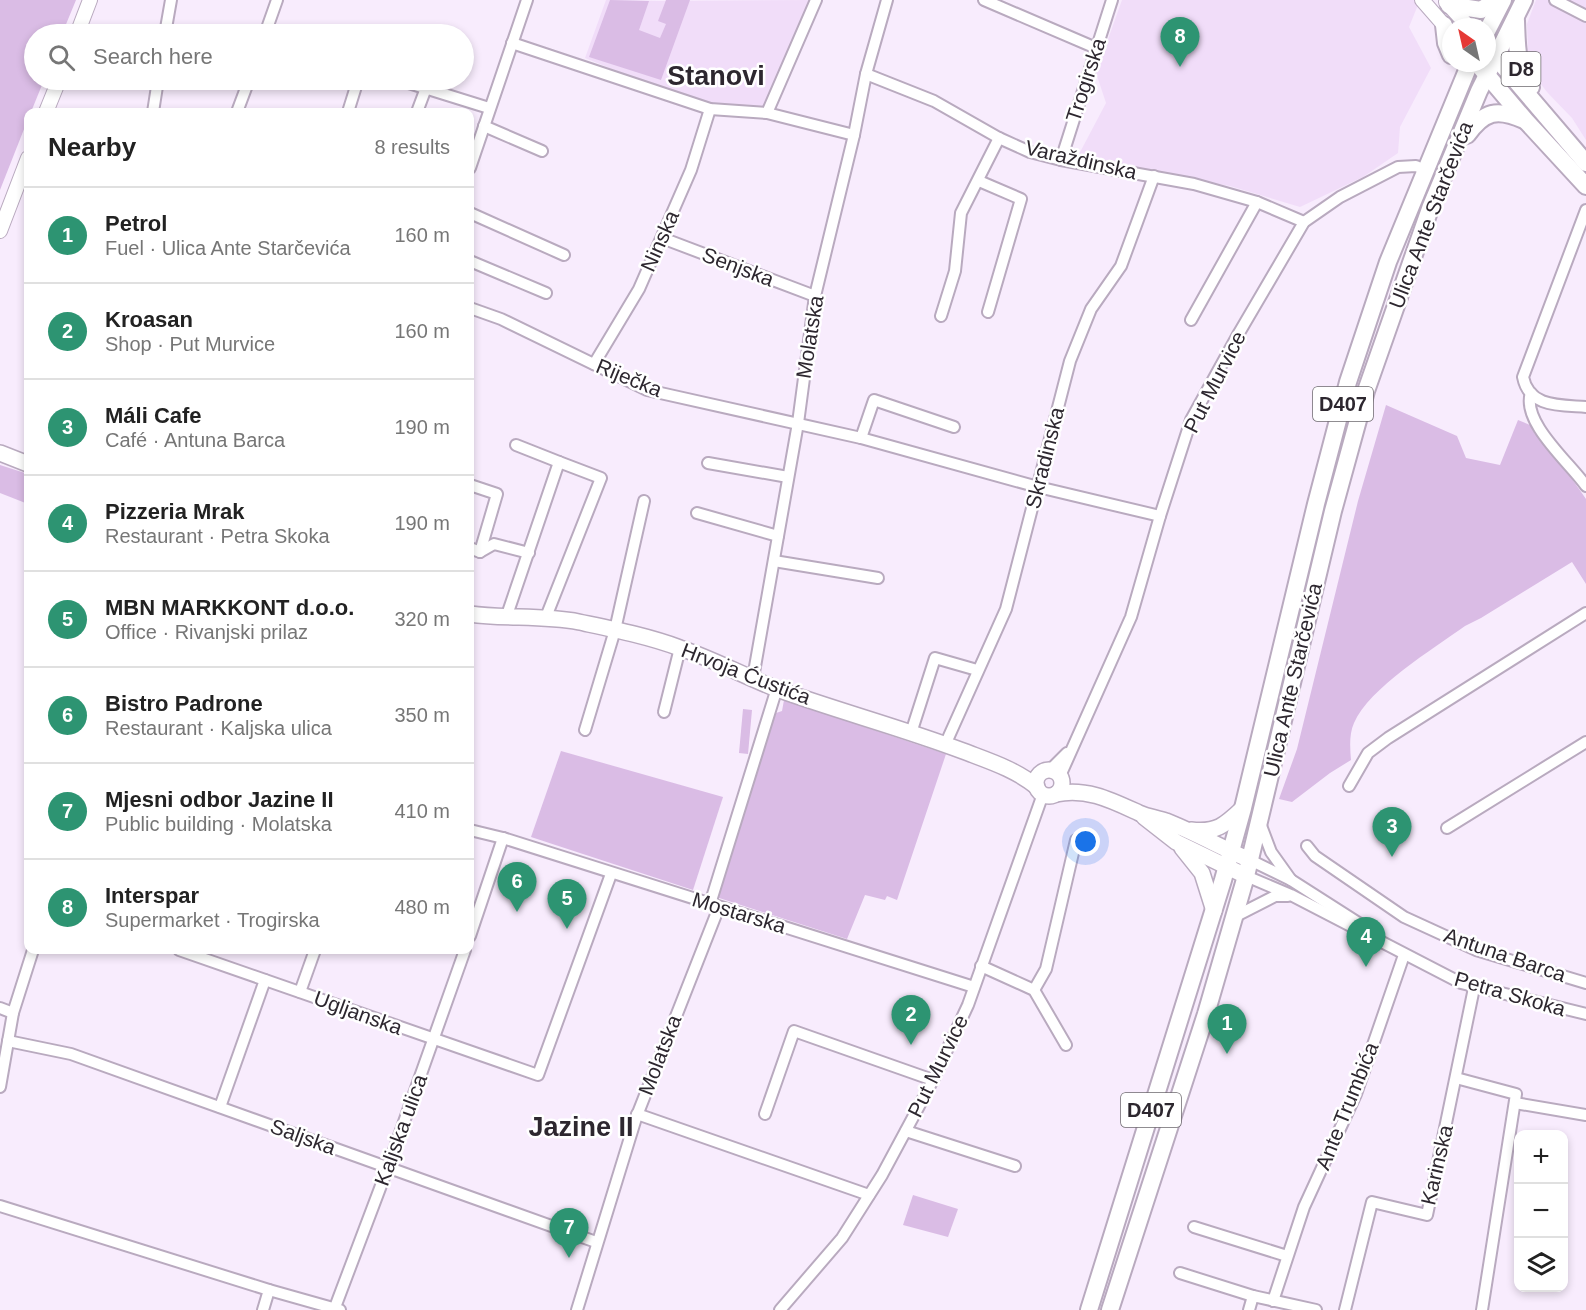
<!DOCTYPE html>
<meta charset="utf-8">
<style>
body{margin:0;font-family:Arial,sans-serif;background:#f6f6f6;color:#222}
.controls{position:absolute;right:18px;bottom:18px;display:grid;overflow:hidden;border-radius:12px;box-shadow:0 3px 9px #0003}
.controls button{width:54px;height:54px;display:grid;place-items:center;padding:0;border:0;border-bottom:2px solid #e0e0e0;background:#fff;color:#222;font:30px sans-serif}
.compass{position:absolute;left:1442px;top:18px;width:54px;height:54px;border-radius:50%;background:#fff;box-shadow:0 3px 9px #0003;rotate:326deg}
.you{position:absolute;left:1086px;top:842px;width:21px;height:21px;margin:-15px;border:4px solid #fff;border-radius:50%;background:#1a73e8;box-shadow:0 0 0 9px #1a73e833}
.badge{display:grid;place-items:center;width:39px;height:39px;border-radius:50%;background:#2d9472;color:#fff;font-size:20px;font-weight:700}
.pin{position:absolute;translate:-50% -50px;filter:drop-shadow(0 2px 3px #0008)}
.pin::after{content:'';position:absolute;top:32px;width:21px;height:18px;background:inherit;clip-path:polygon(0 0,100% 0,50% 100%)}
.list{margin:0;padding:0;list-style:none}
h2{display:flex;justify-content:space-between;align-items:center;height:78px;margin:0;padding:0 24px;font-size:26px}
h2 small{font-size:20px;font-weight:400;color:#767676}
.list li{display:grid;grid-template-columns:39px 1fr auto;gap:18px;align-items:center;box-sizing:border-box;height:96px;padding:0 24px;border-top:2px solid #e0e0e0}
.list b{display:block;font-size:22px;white-space:nowrap}
.list p{margin:0;font-size:20px;white-space:nowrap;color:#767676}
.list em{font-size:20px;font-style:normal;color:#767676}
.icon{flex:none;width:33px;height:33px;fill:none;stroke:currentColor;stroke-width:2;stroke-linecap:round;stroke-linejoin:round}
.map{position:relative;flex:none;width:1586px;height:1310px;overflow:hidden}
.search{position:absolute;background:#fff;box-shadow:0 3px 9px #0003;left:24px;top:24px;width:450px;height:66px;display:flex;align-items:center;gap:15px;box-sizing:border-box;padding:0 21px;border-radius:33px;color:#767676;font-size:22px}
.panel{position:absolute;background:#fff;box-shadow:0 3px 9px #0003;left:24px;top:108px;width:450px;height:846px;border-radius:12px}
.map>svg:first-child{display:block}
</style>
<div class="map">
<svg width="1586" height="1310" viewBox="0 0 1586 1310">
<rect width="100%" height="100%" fill="#f8ecfd"/>
<g fill="#f1ddf9">
<path d="M 606,0 L 659,1 L 816,0 L 767,113 L 710,109 L 585,58 Z"/>
<path d="M 1122,0 L 1420,0 L 1409,27 L 1431,68 L 1400,127 L 1398,153 L 1363,177 L 1300,207 L 1230,186 L 1171,176 L 1078,156 L 1106,103 L 1096,73 Z"/>
<path d="M 1536,0 L 1586,0 L 1586,140 L 1572,118 L 1547,92 L 1534,75 L 1528,51 L 1527,24 Z"/>
</g>
<g fill="#dabce5">
<path d="M 0,0 L 76,0 L 62,34 L 34,34 L 34,80 L 44,80 L 31,112 L 28,112 L 28,119 L 0,190 Z"/>
<path d="M 610,0 L 649,1 L 639,30 L 660,38 L 666,24 L 658,21 L 666,0 L 690,0 L 661,80 L 589,57 Z"/>
<path d="M 1386,405 L 1457,436 L 1466,458 L 1500,465 L 1518,420 L 1530,425 L 1535,434 L 1556,456 L 1586,499 L 1586,584 L 1572,562 L 1481,618 L 1465,626 C 1433,649 1369,688 1354,723 C 1349,734 1350,748 1351,760 L 1330,773 L 1292,802 L 1279,799 L 1297,749 L 1358,501 Z"/>
<path d="M 0,465 L 28,474 L 28,504 L 0,493 Z"/>
<path d="M 784,700 L 946,754 L 897,900 L 887,896 L 885,900 L 865,895 L 847,939 L 716,897 L 776,713 L 782,711 Z"/>
<path d="M 743,709 L 752,710 L 748,754 L 739,753 Z"/>
<path d="M 561,751 L 723,797 L 693,890 L 531,837 Z"/>
<path d="M 913,1195 L 958,1209 L 948,1237 L 903,1225 Z"/>
</g>
<g fill="none" stroke-linecap="round" stroke-linejoin="round">
<g stroke="#b9aabf" stroke-width="14">
<g id="minor">
<path d="M 984,0 L 1096,48"/>
<path d="M 1555,0 L 1586,16"/>
<path d="M 165,34 L 171,0"/>
<path d="M 265,34 L 277,0"/>
<path d="M 512,43 L 710,109 L 767,113 L 854,135"/>
<path d="M 866,74 L 934,101 L 999,138 L 1030,152 L 1061,160 L 1194,184 L 1257,202 L 1304,222"/>
<path d="M 399,80 L 489,108"/>
<path d="M 153,112 L 158,80"/>
<path d="M 237,112 L 249,80"/>
<path d="M 348,112 L 358,80"/>
<path d="M 417,112 L 426,88"/>
<path d="M 767,113 L 816,0"/>
<path d="M 484,126 L 542,151"/>
<path d="M 1061,160 L 1112,0"/>
<path d="M 470,168 L 527,0"/>
<path d="M 979,181 L 1021,199 L 988,312"/>
<path d="M 1586,210 L 1523,377 C 1529,408 1561,405 1586,407"/>
<path d="M 470,213 L 564,255"/>
<path d="M 662,238 L 815,296"/>
<path d="M 470,261 L 546,293"/>
<path d="M 470,308 L 501,319 L 647,390 L 861,438 L 1038,487 L 1160,516"/>
<path d="M 941,316 L 955,271 L 961,213 L 999,138"/>
<path d="M 1191,320 L 1257,202"/>
<path d="M 594,364 L 639,289 L 691,170 L 710,109"/>
<path d="M 1531,393 C 1521,422 1570,463 1586,486"/>
<path d="M 861,438 L 874,400 L 954,427"/>
<path d="M 516,445 L 559,462"/>
<path d="M 708,463 L 788,477"/>
<path d="M 470,485 L 497,494 L 480,552"/>
<path d="M 697,513 L 778,536"/>
<path d="M 470,548 L 480,552 L 494,544 L 529,553"/>
<path d="M 774,561 L 878,578"/>
<path d="M 506,618 L 559,462 L 601,478 L 546,617"/>
<path d="M 753,678 L 798,423 L 815,296 L 854,135 L 866,74 L 887,0"/>
<path d="M 664,712 L 680,648"/>
<path d="M 585,730 L 615,630 L 644,501"/>
<path d="M 911,733 L 935,658 L 977,670"/>
<path d="M 945,745 L 1006,609 L 1070,361 L 1091,309 L 1121,266 L 1154,176"/>
<path d="M 1050,770 L 1067,753"/>
<path d="M 1060,776 L 1131,617 L 1160,516 L 1191,420 L 1239,333 L 1304,222 L 1340,197 L 1398,167 L 1416,166 L 1425,170"/>
<path d="M 1349,786 L 1368,753 L 1388,738 L 1586,613"/>
<path d="M 1260,823 L 1271,852 L 1291,880"/>
<path d="M 1447,828 L 1586,742"/>
<path d="M 470,830 L 503,838 L 974,987"/>
<path d="M 1307,846 L 1315,856 L 1404,917 L 1476,950 L 1586,983"/>
<path d="M 1250,860 L 1291,880 L 1374,933"/>
<path d="M 1246,876 L 1291,895 L 1461,983 L 1586,1014"/>
<path d="M 710,904 L 777,688"/>
<path d="M 1234,917 L 1275,896 L 1288,896"/>
<path d="M 470,936 L 503,838"/>
<path d="M 179,950 L 538,1075 L 611,874"/>
<path d="M 981,966 L 1034,990 L 1066,1045"/>
<path d="M 1034,990 L 1046,969 L 1076,840"/>
<path d="M 300,992 L 315,950"/>
<path d="M 0,1008 L 13,1013"/>
<path d="M 8,1041 L 71,1054 L 596,1242"/>
<path d="M 1456,1078 L 1516,1094 L 1482,1310"/>
<path d="M 0,1087 L 13,1013 L 33,950"/>
<path d="M 1515,1103 L 1586,1115"/>
<path d="M 220,1107 L 265,980"/>
<path d="M 637,1114 L 869,1195"/>
<path d="M 765,1114 L 794,1031 L 933,1080"/>
<path d="M 906,1131 L 1015,1166"/>
<path d="M 0,1206 L 269,1290 L 263,1310"/>
<path d="M 1194,1227 L 1287,1256"/>
<path d="M 1180,1273 L 1253,1296"/>
<path d="M 269,1290 L 340,1310"/>
<path d="M 1273,1301 L 1304,1207 L 1356,1094 L 1404,955"/>
<path d="M 334,1310 L 388,1167 L 465,950"/>
<path d="M 577,1310 L 636,1118 L 719,907"/>
<path d="M 780,1310 L 842,1238 L 882,1175 L 933,1080 L 968,1005 L 1043,794"/>
<path d="M 1249,1310 L 1253,1296 L 1316,1310"/>
<path d="M 1345,1310 L 1372,1202 L 1427,1215 L 1474,988"/>
</g>
</g>
<g stroke="#b9aabf" stroke-width="16">
<g id="tertiary">
<path d="M 1422,0 L 1450,32"/>
<path d="M 1446,2 L 1469,27"/>
<path d="M 77,34 L 90,0"/>
<path d="M 46,112 L 59,80"/>
<path d="M 0,231 L 28,158"/>
</g>
</g>
<g stroke="#b9aabf" stroke-width="18">
<g id="secondary">
<path d="M 0,453 L 28,464"/>
<path d="M 470,614 C 506,619 542,615 579,622 C 612,629 648,636 680,648 C 713,659 744,676 777,689 C 838,711 902,728 963,751 C 989,761 1015,769 1037,787"/>
<circle cx="1049" cy="783" r="13"/>
<path d="M 1056,794 C 1086,787 1113,801 1139,813 C 1148,817 1157,818 1166,821 C 1194,832 1222,848 1250,860"/>
<path d="M 1144,817 L 1176,842 L 1246,876"/>
<path d="M 1191,830 C 1217,833 1225,825 1243,808"/>
<path d="M 1182,848 L 1202,873 L 1214,911"/>
</g>
</g>
<g stroke="#b9aabf" stroke-width="20">
<g id="primary">
<path d="M 1449,5 L 1481,10 L 1496,0"/>
<path d="M 1516,21 C 1517,45 1516,67 1531,87"/>
<path d="M 1444,25 L 1446,43 L 1451,55"/>
<path d="M 1487,31 L 1503,0"/>
<path d="M 1487,47 L 1586,163"/>
<path d="M 1481,68 L 1526,121 L 1586,186"/>
<path d="M 1467,135 C 1484,111 1497,108 1524,120"/>
<path d="M 1089,1310 L 1223,880 L 1243,808 L 1316,504 L 1348,382 L 1388,262 L 1470,63"/>
<path d="M 1110,1310 L 1206,1014 L 1246,876 L 1333,511 L 1366,391 L 1431,206 L 1479,91 L 1524,0"/>
</g>
</g>
<use href="#minor" stroke="#fff" stroke-width="10"/>
<use href="#tertiary" stroke="#fff" stroke-width="14"/>
<use href="#secondary" stroke="#fff" stroke-width="15"/>
<use href="#primary" stroke="#fff" stroke-width="16"/>
</g>
<g text-anchor="middle" stroke-width="5" stroke-linejoin="round" paint-order="stroke">
<g fill="#fff" stroke="#6c686d" stroke-width="1.5">
<rect x="1501.5" y="52" width="39" height="34" rx="4.5"/>
<rect x="1313" y="387" width="60" height="34" rx="4.5"/>
<rect x="1121" y="1093" width="60" height="34" rx="4.5"/>
</g>
<g font-size="20" font-weight="bold" fill="#2d272f">
<text x="1521" y="76">D8</text>
<text x="1343" y="411">D407</text>
<text x="1151" y="1117">D407</text>
</g>
<g font-size="21" fill="#2d272f" stroke="#fff">
<text transform="translate(1086 80) rotate(-72)" y="7">Trogirska</text>
<text transform="translate(1081 160) rotate(13)" y="7">Varaždinska</text>
<text transform="translate(1431 215) rotate(-69)" y="7">Ulica Ante Starčevića</text>
<text transform="translate(660 241) rotate(-66)" y="7">Ninska</text>
<text transform="translate(738 267) rotate(21)" y="7">Senjska</text>
<text transform="translate(810 337) rotate(-81)" y="7">Molatska</text>
<text transform="translate(629 378) rotate(22)" y="7">Riječka</text>
<text transform="translate(1215 382) rotate(-63)" y="7">Put Murvice</text>
<text transform="translate(1045 458) rotate(-76)" y="7">Skradinska</text>
<text transform="translate(746 674) rotate(21)" y="7">Hrvoja Ćustića</text>
<text transform="translate(1293 680) rotate(-77)" y="7">Ulica Ante Starčevića</text>
<text transform="translate(739 913) rotate(17)" y="7">Mostarska</text>
<text transform="translate(1505 955) rotate(19)" y="7">Antuna Barca</text>
<text transform="translate(1510 994) rotate(16)" y="7">Petra Skoka</text>
<text transform="translate(358 1013) rotate(20)" y="7">Ugljanska</text>
<text transform="translate(660 1055) rotate(-69)" y="7">Molatska</text>
<text transform="translate(938 1066) rotate(-64)" y="7">Put Murvice</text>
<text transform="translate(1347 1106) rotate(-68)" y="7">Ante Trumbića</text>
<text transform="translate(401 1130) rotate(-70)" y="7">Kaljska ulica</text>
<text transform="translate(303 1137) rotate(20)" y="7">Saljska</text>
<text transform="translate(1437 1165) rotate(-77)" y="7">Karinska</text>
</g>
<g font-size="27" font-weight="bold" fill="#2d272f" stroke="#fff">
<text x="716" y="85">Stanovi</text>
<text x="581" y="1136">Jazine II</text>
</g>
</g>
</svg>
<div class="controls">
<button>+</button>
<button>−</button>
<button><svg class="icon" aria-label="layers" viewBox="0 0 24 24"><path d="M12 4l9 5-9 5-9-5zM3 14l9 5 9-5"/></svg></button>
</div>
<svg class="compass" viewBox="-18 -18 36 36"><path d="M0-13l5 13h-10z" fill="#e53935"/><path d="M0 13l5-13h-10z" fill="#767676"/></svg>
<div class="you"></div>
<div class="pin badge" style="left:1227px;top:1054px">1</div>
<div class="pin badge" style="left:911px;top:1045px">2</div>
<div class="pin badge" style="left:1392px;top:857px">3</div>
<div class="pin badge" style="left:1366px;top:967px">4</div>
<div class="pin badge" style="left:567px;top:929px">5</div>
<div class="pin badge" style="left:517px;top:912px">6</div>
<div class="pin badge" style="left:569px;top:1258px">7</div>
<div class="pin badge" style="left:1180px;top:67px">8</div>
<div class="search"><svg class="icon" aria-label="search" viewBox="0 0 24 24"><circle cx="10" cy="10" r="6"/><path d="M15 15l6 6"/></svg>Search here</div>
<section class="panel">
<h2>Nearby<small>8 results</small></h2>
<ul class="list">
<li><span class="badge">1</span><div><b>Petrol</b><p>Fuel · Ulica Ante Starčevića</p></div><em>160 m</em></li>
<li><span class="badge">2</span><div><b>Kroasan</b><p>Shop · Put Murvice</p></div><em>160 m</em></li>
<li><span class="badge">3</span><div><b>Máli Cafe</b><p>Café · Antuna Barca</p></div><em>190 m</em></li>
<li><span class="badge">4</span><div><b>Pizzeria Mrak</b><p>Restaurant · Petra Skoka</p></div><em>190 m</em></li>
<li><span class="badge">5</span><div><b>MBN MARKKONT d.o.o.</b><p>Office · Rivanjski prilaz</p></div><em>320 m</em></li>
<li><span class="badge">6</span><div><b>Bistro Padrone</b><p>Restaurant · Kaljska ulica</p></div><em>350 m</em></li>
<li><span class="badge">7</span><div><b>Mjesni odbor Jazine II</b><p>Public building · Molatska</p></div><em>410 m</em></li>
<li><span class="badge">8</span><div><b>Interspar</b><p>Supermarket · Trogirska</p></div><em>480 m</em></li>
</ul>
</section>
</div>
